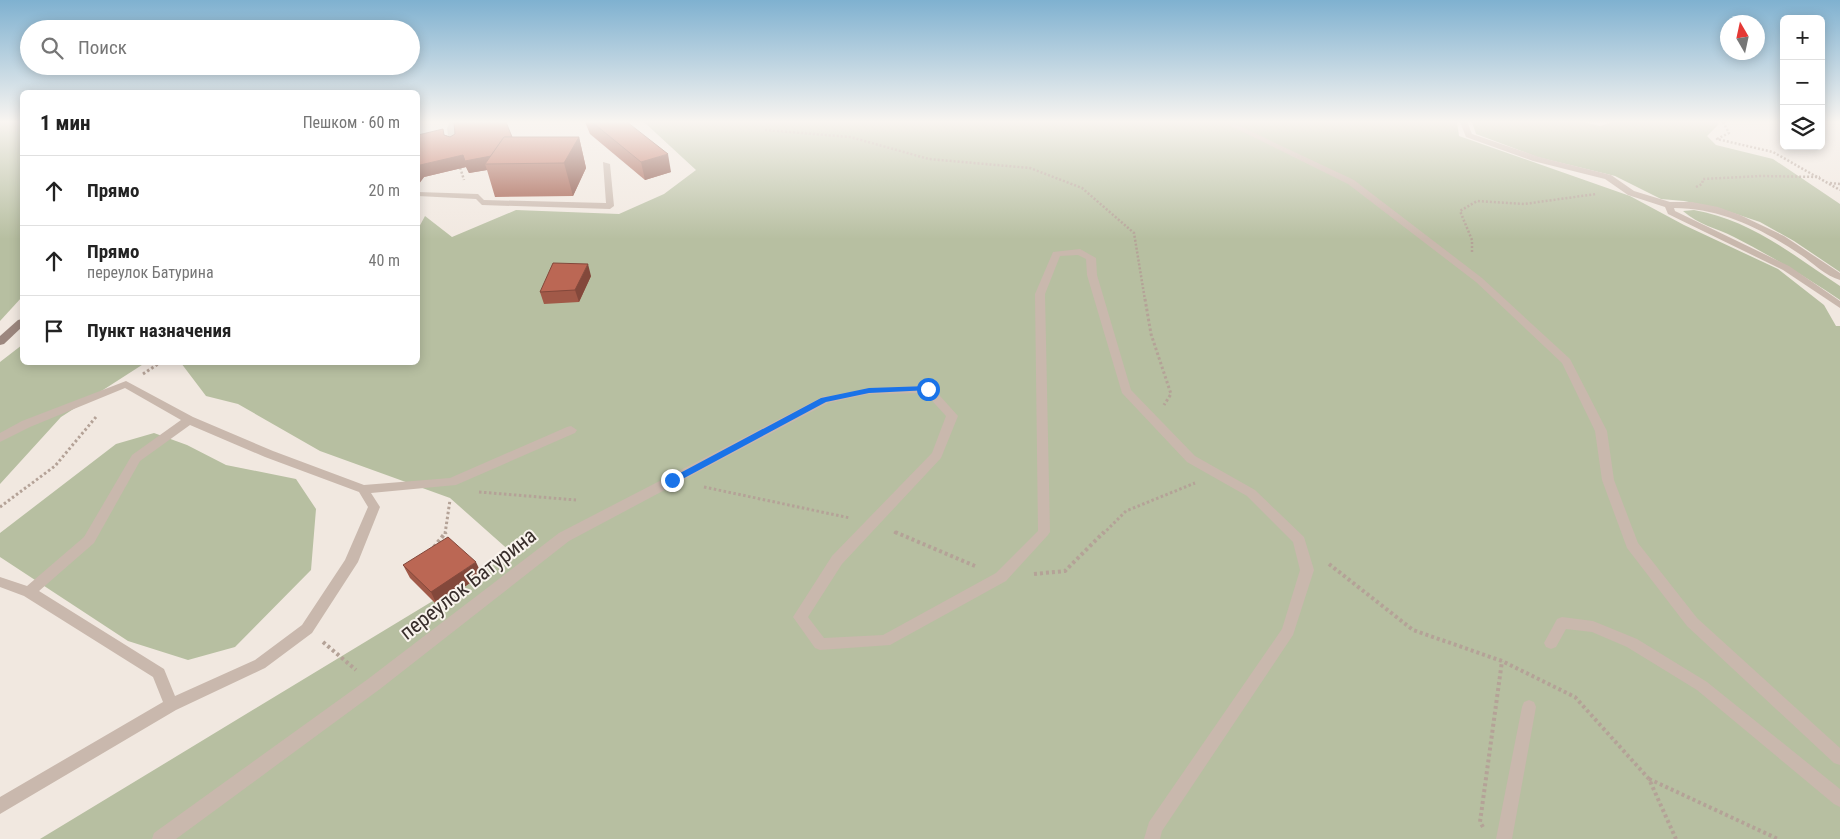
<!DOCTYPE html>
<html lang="ru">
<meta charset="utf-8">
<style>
body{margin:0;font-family:"Roboto Condensed",sans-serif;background:#f2f2f2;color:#222}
.controls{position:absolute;right:15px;top:15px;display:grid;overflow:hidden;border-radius:8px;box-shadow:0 2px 12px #0003}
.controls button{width:45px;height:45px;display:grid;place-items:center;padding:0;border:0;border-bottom:1px solid #e0e0e0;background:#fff;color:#222;font:25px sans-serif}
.compass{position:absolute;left:1720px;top:15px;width:45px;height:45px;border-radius:50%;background:#fff;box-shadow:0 2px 12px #0003;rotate:351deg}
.stop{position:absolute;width:15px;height:15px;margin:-11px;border:4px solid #1a73e8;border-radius:50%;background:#fff}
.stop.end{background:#1a73e8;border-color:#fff;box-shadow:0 1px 5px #0008}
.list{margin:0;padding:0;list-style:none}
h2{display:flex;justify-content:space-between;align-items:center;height:65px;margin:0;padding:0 20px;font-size:21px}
h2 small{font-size:16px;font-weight:400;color:#767676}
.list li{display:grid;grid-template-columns:32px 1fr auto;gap:15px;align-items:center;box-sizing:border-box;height:70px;padding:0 20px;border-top:1px solid #e0e0e0}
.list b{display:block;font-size:19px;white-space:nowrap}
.list p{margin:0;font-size:16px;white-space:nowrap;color:#767676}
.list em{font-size:16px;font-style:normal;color:#767676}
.icon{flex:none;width:28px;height:28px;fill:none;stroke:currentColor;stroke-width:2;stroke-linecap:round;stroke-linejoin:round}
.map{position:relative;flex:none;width:1840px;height:839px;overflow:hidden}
.search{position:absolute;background:#fff;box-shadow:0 2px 12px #0003;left:20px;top:20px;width:400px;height:55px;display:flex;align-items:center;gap:12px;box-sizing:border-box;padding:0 18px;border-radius:28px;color:#767676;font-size:19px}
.panel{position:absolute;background:#fff;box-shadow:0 2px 12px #0003;left:20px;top:90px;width:400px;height:275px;border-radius:8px}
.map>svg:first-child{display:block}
</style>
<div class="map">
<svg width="1840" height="839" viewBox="0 0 1840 839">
<rect width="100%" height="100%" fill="#f1e8e0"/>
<g fill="#b7bfa1">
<path d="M 0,122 L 22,122 L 22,297 L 0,321 Z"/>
<path d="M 644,122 L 1457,122 L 1459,136 L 1630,196 L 1684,225 L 1778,269 L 1824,305 L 1836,326 L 1840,326 L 1840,839 L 40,839 L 512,553 L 450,498 L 320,451 L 238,404 L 206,396 L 181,363 L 418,362 L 418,229 L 425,216 L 452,237 L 516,210 L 619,214 L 664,194 L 696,170 Z"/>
<path d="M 1472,122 L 1583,122 L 1600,126 L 1613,122 L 1717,122 L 1719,124 L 1707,136 L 1716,145 L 1773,159 L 1840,204 L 1840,272 L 1794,241 L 1760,222 L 1718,208 L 1684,201 L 1661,199 L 1615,176 L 1537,157 L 1476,134 Z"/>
<path d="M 1694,210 C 1751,220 1793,255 1840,286 L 1840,300 C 1806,277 1771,256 1734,237 C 1716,228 1699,225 1683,211 Z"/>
<path d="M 22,345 L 22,362 L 145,363 L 61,417 L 0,484 L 0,362 Z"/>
<path d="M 154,433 L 187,445 L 226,465 L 296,479 L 316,509 L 311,570 L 235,647 L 188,660 L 128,641 L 0,557 L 0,533 L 116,444 Z"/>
</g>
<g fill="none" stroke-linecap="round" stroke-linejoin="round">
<g stroke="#b4a297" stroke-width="2.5" stroke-dasharray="2 2" stroke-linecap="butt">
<path d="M 1723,122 L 1729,133 L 1717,139 L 1773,152 L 1840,190"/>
<path d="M 765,130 L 850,137 L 929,159 L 1030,168 L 1082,188 L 1134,233 L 1145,300"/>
<path d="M 459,164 L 464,180"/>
<path d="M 1830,183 L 1840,184"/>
<path d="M 1696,187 L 1702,184 L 1703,179 L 1761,176 L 1820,177"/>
<path d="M 1472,252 L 1472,240 L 1460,211 L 1477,201 L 1524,204 L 1596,194"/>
</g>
<g stroke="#b4a297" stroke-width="3" stroke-dasharray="2.5 2.5" stroke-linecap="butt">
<path d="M 1145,299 L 1151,334 L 1171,394 L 1164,405"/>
<path d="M 143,374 L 161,362"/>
<path d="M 704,487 L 850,518"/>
<path d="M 479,492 L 576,500"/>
<path d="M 0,507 L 55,466 L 96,417"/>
<path d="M 894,532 L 898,534"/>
<path d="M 445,534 L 450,500"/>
<path d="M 1103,534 L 1126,511 L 1195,483"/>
</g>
<g stroke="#b4a297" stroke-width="4" stroke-dasharray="3 3" stroke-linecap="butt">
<path d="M 895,532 L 975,566"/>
<path d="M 434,547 L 446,532"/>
<path d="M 1329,564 L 1413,630 L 1502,661 L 1575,697 L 1649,779 L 1676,839"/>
<path d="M 1034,574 L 1065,571 L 1104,532"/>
<path d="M 323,642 L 356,670"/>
<path d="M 1649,779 L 1778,839"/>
<path d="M 1483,827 L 1480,822 L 1502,661"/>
</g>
<g fill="#c9b8ad" fill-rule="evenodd">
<path d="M 450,122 L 457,122 L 455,128 L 457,145 L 453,147 L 449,145 L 447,128 Z"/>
<path d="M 1223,122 L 1231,122 L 1354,180 L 1482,278 L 1570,359 L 1607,431 L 1614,480 L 1638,543 L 1697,618 L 1840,748 L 1840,765 L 1834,763 L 1687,626 L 1627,548 L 1602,480 L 1595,431 L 1562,363 L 1476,282 L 1348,184 Z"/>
<path d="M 1460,122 L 1467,122 L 1472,134 L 1539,157 L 1611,175 L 1634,191 L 1670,202 L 1692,202 L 1718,207 L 1740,215 L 1784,236 L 1840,273 L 1840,280 C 1825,276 1811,261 1798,253 C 1760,228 1720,208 1674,208 L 1675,211 L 1789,266 L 1840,301 L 1840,308 L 1783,270 L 1668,214 L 1665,207 L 1628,195 L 1605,179 L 1533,161 L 1466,137 Z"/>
<path d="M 603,162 L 610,164 L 614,206 L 610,209 L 482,205 L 476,199 L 418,196 L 418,192 L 478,194 L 484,200 L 606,203 Z"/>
<path d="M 1080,249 L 1096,258 L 1097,275 L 1131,390 L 1195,456 L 1255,490 L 1304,537 L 1314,570 L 1293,635 L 1162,831 L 1160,839 L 1144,839 L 1149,822 L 1282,629 L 1300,570 L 1293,542 L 1247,496 L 1187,462 L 1122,393 L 1087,275 L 1086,259 L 1078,255 L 1060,256 L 1045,294 L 1050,532 L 1048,535 L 1006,581 L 890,645 L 820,650 L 815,648 L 793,617 L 832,556 L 932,453 L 946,416 L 925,393 L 869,394 L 824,404 L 819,400 L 820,398 L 869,388 L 928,386 L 932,387 L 958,416 L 941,458 L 842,564 L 808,617 L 824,638 L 883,635 L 996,573 L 1038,531 L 1035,294 L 1053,252 Z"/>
<path d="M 126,381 L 193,417 L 273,451 L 364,485 L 450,478 L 567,427 L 571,426 L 577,430 L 575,433 L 456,485 L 371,493 L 380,507 L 358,562 L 312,633 L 265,668 L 176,710 L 0,814 L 0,797 L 163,702 L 153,677 L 24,596 L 0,587 L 0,577 L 27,586 L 84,537 L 132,455 L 181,420 L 125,388 L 30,427 L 0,442 L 0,433 L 22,421 ZM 190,425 L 265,457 L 359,492 L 368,507 L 345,560 L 302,625 L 255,660 L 175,696 L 164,669 L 39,591 L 94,543 L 140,461 Z"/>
<path d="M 1562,617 L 1593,621 L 1637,639 L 1707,682 L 1840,789 L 1840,807 L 1834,804 L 1697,690 L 1627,647 L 1592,632 L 1566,629 L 1556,647 L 1551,649 L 1546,647 L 1544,643 L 1557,619 Z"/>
<path d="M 1529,700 L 1534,702 L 1536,707 L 1512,839 L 1496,839 L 1522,707 L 1524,702 Z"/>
</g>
<path fill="#c9b8ad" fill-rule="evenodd" d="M 824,396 L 828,397 L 830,400 L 828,403 L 569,541 L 380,689 L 176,839 L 152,839 L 154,833 L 368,679 L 559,533 Z"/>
<path fill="#9c877e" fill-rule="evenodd" d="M 22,319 L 22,327 L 4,344 L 0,345 L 0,336 L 18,320 Z"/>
</g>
<g fill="#a15948">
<path d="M 585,122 L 627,122 L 671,172 L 645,180 L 590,134 Z"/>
<path d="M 418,135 L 445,135 L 450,137 L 579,137 L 586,168 L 573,196 L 495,197 L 487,170 L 469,173 L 466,167 L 424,177 L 418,185 Z"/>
<path d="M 591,276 L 579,302 L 544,304 L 540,292 Z"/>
<path d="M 403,565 L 482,575 L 437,605 L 410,578 Z"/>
</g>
<g fill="#83483b">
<path d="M 579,137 L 586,168 L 573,196 L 564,163 Z"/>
<path d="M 518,151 L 485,164 L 487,170 L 469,173 L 466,167 L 424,177 L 418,185 L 418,167 L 420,165 L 463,155 Z"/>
<path d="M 668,154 L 671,172 L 645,180 L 641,162 Z"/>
<path d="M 588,264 L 591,276 L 579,302 L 575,290 Z"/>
<path d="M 476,562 L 482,575 L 437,605 L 431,592 Z"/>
</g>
<g fill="#bb6754" stroke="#83483b">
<path d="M 454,122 L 506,122 L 512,137 L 504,137 L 491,156 L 465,161 L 463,155 L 420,165 L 418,167 L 418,135 L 443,129 L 444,135 L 450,137 L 455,134 Z"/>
<path d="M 592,122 L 627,122 L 668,154 L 641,162 Z"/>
<path d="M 504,137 L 579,137 L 564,163 L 485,164 Z"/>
<path d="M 553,263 L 588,264 L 575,290 L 540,292 Z"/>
<path d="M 448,537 L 476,562 L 431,592 L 403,565 Z"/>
</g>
<linearGradient id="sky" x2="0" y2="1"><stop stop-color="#7fb1d0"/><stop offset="0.51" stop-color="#f9f5f1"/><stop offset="1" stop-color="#f9f5f1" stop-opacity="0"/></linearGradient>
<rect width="1840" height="239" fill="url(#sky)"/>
<path fill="#1a73e8" d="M 928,386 L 930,387 L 930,390 L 869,393 L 826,402 L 675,483 L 667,480 L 821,398 L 869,388 Z"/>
<g text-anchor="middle" stroke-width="4" stroke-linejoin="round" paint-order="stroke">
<g font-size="21" fill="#382e2b" stroke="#f9f3ed">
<text transform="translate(468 584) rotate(-38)" y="7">переулок Батурина</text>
</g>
</g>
</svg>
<div class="controls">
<button>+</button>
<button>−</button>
<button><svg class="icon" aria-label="layers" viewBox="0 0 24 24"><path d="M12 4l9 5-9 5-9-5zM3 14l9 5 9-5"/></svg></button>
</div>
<svg class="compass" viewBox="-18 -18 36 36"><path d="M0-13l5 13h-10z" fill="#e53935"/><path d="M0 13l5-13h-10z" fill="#767676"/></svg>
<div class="stop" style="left:928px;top:389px"></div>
<div class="stop end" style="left:672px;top:480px"></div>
<div class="search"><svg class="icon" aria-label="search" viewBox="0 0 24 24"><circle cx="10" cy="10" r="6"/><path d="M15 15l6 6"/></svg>Поиск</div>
<section class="panel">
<h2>1 мин<small>Пешком · 60 m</small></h2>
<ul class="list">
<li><svg class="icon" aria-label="ahead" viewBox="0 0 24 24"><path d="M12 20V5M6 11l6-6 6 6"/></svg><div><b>Прямо</b></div><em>20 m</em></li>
<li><svg class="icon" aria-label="ahead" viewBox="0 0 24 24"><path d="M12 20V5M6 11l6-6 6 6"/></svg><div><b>Прямо</b><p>переулок Батурина</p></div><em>40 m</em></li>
<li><svg class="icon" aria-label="arrive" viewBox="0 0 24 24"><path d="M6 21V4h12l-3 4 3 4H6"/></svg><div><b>Пункт назначения</b></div></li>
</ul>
</section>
</div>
